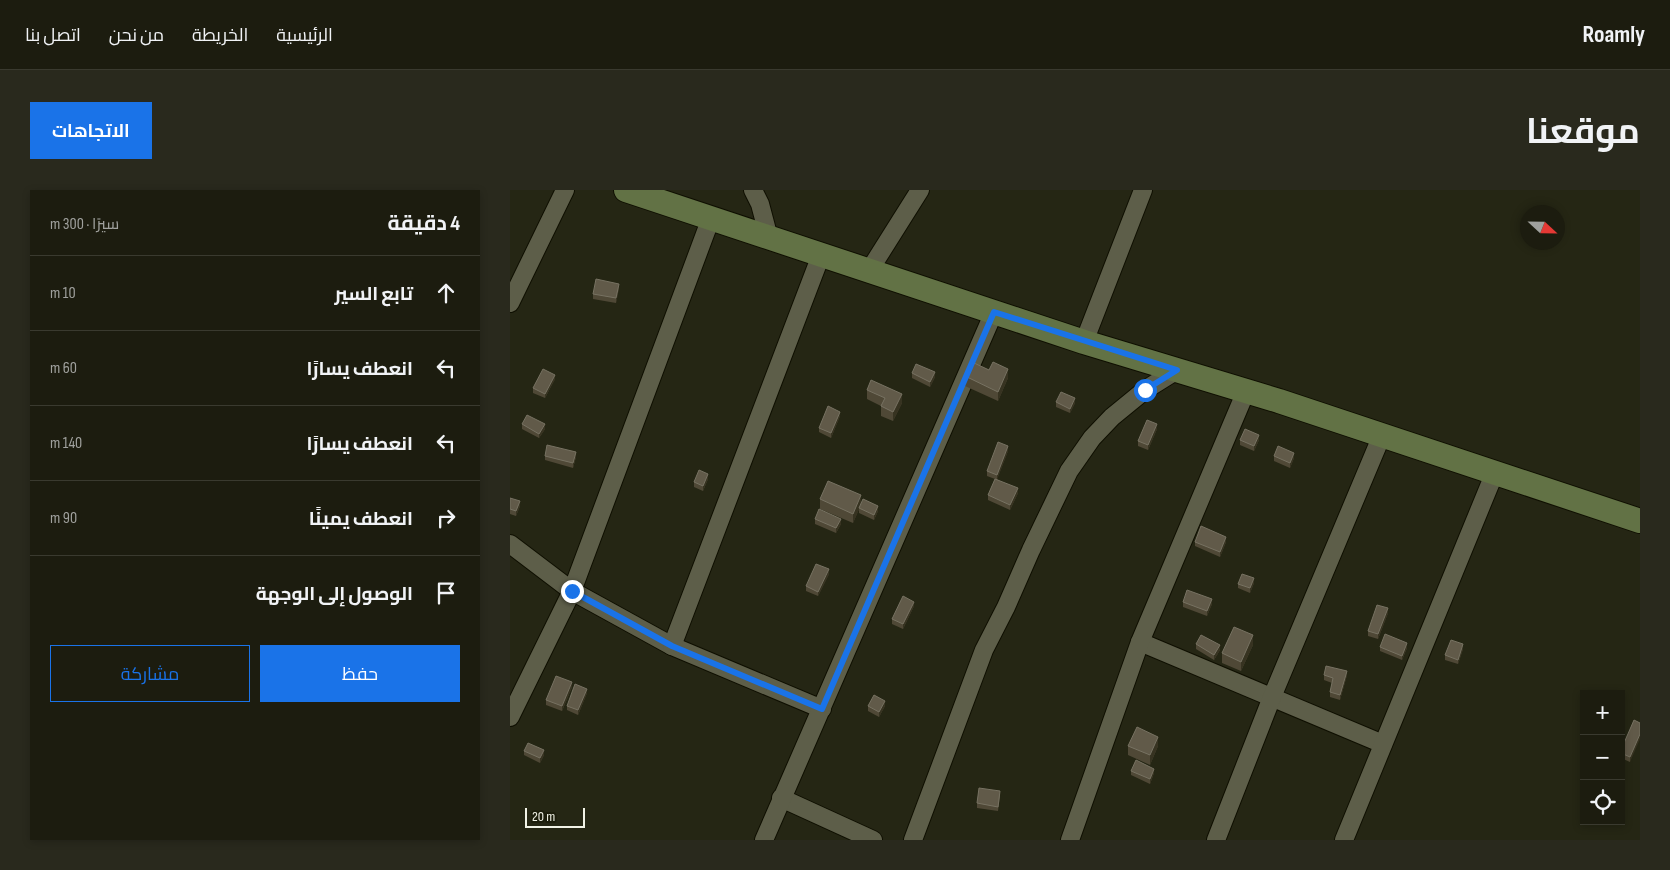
<!DOCTYPE html>
<html lang="ar">
<meta charset="utf-8">
<style>
body{margin:0;font-family:"Sofia Sans Condensed",Cairo,sans-serif;background:#29291d;color:#f1f3f6;direction:rtl}
.controls{position:absolute;right:15px;bottom:15px;display:grid;overflow:hidden;border-radius:0px;box-shadow:0 2px 8px #0003}
.controls button{width:45px;height:45px;display:grid;place-items:center;padding:0;border:0;border-bottom:1px solid #3a3a2f;background:#1c1c0f;color:#f1f3f6;font:25px sans-serif}
.compass{position:absolute;left:1010px;top:15px;width:45px;height:45px;border-radius:50%;background:#1c1c0f;box-shadow:0 2px 8px #0003;rotate:112deg}
.scale{position:absolute;left:15px;bottom:12px;width:60px;box-sizing:border-box;padding-left:5px;border:2px solid #f1f2e6;border-top:0;font-size:14px;line-height:18px;white-space:nowrap;color:#f1f2e6;-webkit-text-stroke:4px #1c1d0b;paint-order:stroke}
.stop{position:absolute;width:15px;height:15px;margin:-11px;border:4px solid #1a73e8;border-radius:50%;background:#fff}
.stop.end{background:#1a73e8;border-color:#fff;box-shadow:0 1px 5px #0008}
.list{margin:0;padding:0;list-style:none}
h2{display:flex;justify-content:space-between;align-items:center;height:65px;margin:0;padding:0 20px;font-size:21px}
h2 small{font-size:16px;font-weight:400;color:#a0a19e}
.list li{display:grid;grid-template-columns:32px 1fr auto;gap:15px;align-items:center;box-sizing:border-box;height:75px;padding:0 20px;border-top:1px solid #3a3a2f}
.list b{display:block;font-size:19px;white-space:nowrap}
.list em{font-size:16px;font-style:normal;color:#a0a19e}
.actions{display:flex;gap:10px;padding:15px 20px}
.actions a{flex:1;padding:11px 0;border:1px solid #1a73e8;border-radius:0px;text-align:center;font-size:18px;color:#1a73e8}
.actions .main{background:#1a73e8;color:#fff}
.icon{flex:none;width:28px;height:28px;fill:none;stroke:currentColor;stroke-width:2;stroke-linecap:round;stroke-linejoin:round}
.map{position:relative;flex:none;width:1130px;height:650px;overflow:hidden;direction:ltr;border-radius:0px}
header{display:flex;align-items:center;gap:30px;box-sizing:border-box;height:70px;padding:0 25px;background:#1c1c0f;border-bottom:1px solid #3a3a2f}
header strong{font-size:24px}
nav{display:flex;gap:28px;margin-inline-start:auto;font-size:18px}
.intro{display:flex;align-items:center;justify-content:space-between;box-sizing:border-box;height:120px;padding:0 30px}
h1{margin:0;font-size:35px}
.button{padding:12px 22px;border-radius:0px;background:#1a73e8;color:#fff;font-size:18px;font-weight:700}
main{display:flex;gap:30px;padding:0 30px}
aside{flex:1;background:#1c1c0f;border-radius:0px;box-shadow:0 2px 8px #0003}
.map>svg:first-child{display:block}
</style>
<header>
<strong>Roamly</strong>
<nav><a>الرئيسية</a><a>الخريطة</a><a>من نحن</a><a>اتصل بنا</a></nav>
</header>
<div class="intro"><h1>موقعنا</h1><a class="button">الاتجاهات</a></div>
<main>
<div class="map">
<svg width="1130" height="650" viewBox="0 0 1130 650">
<rect width="100%" height="100%" fill="#252614"/>
<g fill="none" stroke-linecap="round" stroke-linejoin="round">
<g stroke="#0f0f01" stroke-width="20">
<g id="street">
<path d="M 243,0 L 250,14 L 259,48"/>
<path d="M 359,81 L 410,0"/>
<path d="M 0,113 L 55,0"/>
<path d="M 574,152 L 633,0"/>
<path d="M 0,354 L 62,401 L 162,456 L 312,519"/>
<path d="M 630,452 L 873,554"/>
<path d="M 162,456 L 311,65"/>
<path d="M 0,527 L 62,401 L 201,28"/>
<path d="M 271,608 L 363,650"/>
<path d="M 254,650 L 484,122"/>
<path d="M 403,650 L 474,460 L 496,417 L 521,360 L 559,281 L 582,248 L 602,227 L 635,200 L 667,180"/>
<path d="M 560,650 L 630,452 L 736,201"/>
<path d="M 706,650 L 762,507 L 872,245"/>
<path d="M 834,650 L 985,282"/>
</g>
</g>
<g stroke="#0f0f01" stroke-width="26">
<path id="secondary" d="M 116,0 L 574,152 L 769,211 L 1130,331"/>
</g>
<use href="#street" stroke="#5d5e49" stroke-width="18"/>
<use href="#secondary" stroke="#627245" stroke-width="24"/>
</g>
<g fill="#4f4836">
<path d="M 109,98 L 106,113 L 83,109 L 83,104 Z"/>
<path d="M 479,180 L 498,188 L 488,211 L 455,196 L 455,186 Z"/>
<path d="M 402,183 L 425,187 L 420,197 L 402,188 Z"/>
<path d="M 45,189 L 35,208 L 23,203 L 23,198 Z"/>
<path d="M 357,200 L 392,213 L 383,231 L 371,226 L 371,216 L 357,209 Z"/>
<path d="M 546,212 L 565,213 L 560,223 L 546,217 Z"/>
<path d="M 330,226 L 321,248 L 309,242 L 309,238 Z"/>
<path d="M 12,234 L 35,239 L 29,248 L 12,239 Z"/>
<path d="M 647,239 L 638,260 L 628,256 L 628,251 Z"/>
<path d="M 730,250 L 749,250 L 744,261 L 730,255 Z"/>
<path d="M 498,261 L 487,289 L 508,303 L 500,320 L 478,310 L 478,305 L 485,289 L 477,286 L 477,281 Z"/>
<path d="M 35,266 L 66,267 L 63,278 L 35,270 Z"/>
<path d="M 764,266 L 784,268 L 780,278 L 764,271 Z"/>
<path d="M 198,289 L 193,301 L 184,297 L 184,292 Z"/>
<path d="M 0,308 L 10,316 L 6,326 L 0,324 Z"/>
<path d="M 310,309 L 351,314 L 368,321 L 364,330 L 349,323 L 349,319 L 343,333 L 310,319 Z"/>
<path d="M 305,329 L 331,334 L 326,343 L 305,334 Z"/>
<path d="M 685,352 L 716,352 L 710,367 L 685,356 Z"/>
<path d="M 319,384 L 308,406 L 296,401 L 296,396 Z"/>
<path d="M 744,393 L 740,403 L 728,398 L 728,394 Z"/>
<path d="M 673,412 L 702,414 L 697,426 L 673,417 Z"/>
<path d="M 404,416 L 393,439 L 382,434 L 382,429 Z"/>
<path d="M 878,423 L 868,449 L 858,446 L 858,441 Z"/>
<path d="M 686,454 L 710,460 L 704,470 L 686,459 Z"/>
<path d="M 743,455 L 731,481 L 712,473 L 712,463 Z"/>
<path d="M 870,457 L 897,458 L 892,470 L 870,461 Z"/>
<path d="M 953,459 L 948,474 L 935,470 L 935,465 Z"/>
<path d="M 814,485 L 837,485 L 830,510 L 820,507 L 820,502 L 822,493 L 814,490 Z"/>
<path d="M 62,497 L 52,521 L 36,515 L 36,510 Z"/>
<path d="M 77,503 L 68,525 L 57,520 L 57,516 Z"/>
<path d="M 358,516 L 375,516 L 369,527 L 358,521 Z"/>
<path d="M 1124,530 L 1120,572 L 1111,568 L 1111,560 Z"/>
<path d="M 618,556 L 648,556 L 640,575 L 618,565 Z"/>
<path d="M 14,561 L 34,565 L 30,573 L 14,565 Z"/>
<path d="M 621,581 L 644,583 L 640,594 L 621,585 Z"/>
<path d="M 490,606 L 488,621 L 467,618 L 467,613 Z"/>
</g>
<g fill="#373321">
<path d="M 109,94 L 109,98 L 106,113 L 106,108 Z"/>
<path d="M 498,179 L 498,188 L 488,211 L 488,202 Z"/>
<path d="M 425,182 L 425,187 L 420,197 L 420,192 Z"/>
<path d="M 45,185 L 45,189 L 35,208 L 35,204 Z"/>
<path d="M 392,204 L 392,213 L 383,231 L 383,222 Z"/>
<path d="M 565,208 L 565,213 L 560,223 L 560,219 Z"/>
<path d="M 330,222 L 330,226 L 321,248 L 321,243 Z"/>
<path d="M 35,234 L 35,239 L 29,248 L 29,244 Z"/>
<path d="M 647,234 L 647,239 L 638,260 L 638,255 Z"/>
<path d="M 749,245 L 749,250 L 744,261 L 744,256 Z"/>
<path d="M 498,256 L 498,261 L 487,290 L 487,285 Z"/>
<path d="M 66,262 L 66,267 L 63,278 L 63,273 Z"/>
<path d="M 784,263 L 784,268 L 780,278 L 780,273 Z"/>
<path d="M 198,284 L 198,289 L 193,301 L 193,296 Z"/>
<path d="M 508,298 L 508,303 L 500,320 L 500,315 Z"/>
<path d="M 351,305 L 351,315 L 343,333 L 343,324 Z"/>
<path d="M 10,311 L 10,316 L 6,326 L 6,321 Z"/>
<path d="M 368,316 L 368,321 L 364,330 L 364,325 Z"/>
<path d="M 331,329 L 331,334 L 326,343 L 326,338 Z"/>
<path d="M 716,347 L 716,352 L 710,367 L 710,362 Z"/>
<path d="M 319,379 L 319,384 L 308,406 L 308,402 Z"/>
<path d="M 744,388 L 744,393 L 740,403 L 740,398 Z"/>
<path d="M 702,409 L 702,414 L 697,426 L 697,421 Z"/>
<path d="M 404,412 L 404,416 L 393,439 L 393,434 Z"/>
<path d="M 878,418 L 878,423 L 868,449 L 868,444 Z"/>
<path d="M 743,445 L 743,455 L 731,481 L 731,472 Z"/>
<path d="M 897,453 L 897,458 L 892,470 L 892,466 Z"/>
<path d="M 953,454 L 953,459 L 948,474 L 948,470 Z"/>
<path d="M 710,455 L 710,460 L 704,470 L 704,465 Z"/>
<path d="M 837,481 L 837,485 L 830,510 L 830,505 Z"/>
<path d="M 62,492 L 62,497 L 52,521 L 52,516 Z"/>
<path d="M 77,499 L 77,503 L 68,525 L 68,520 Z"/>
<path d="M 375,511 L 375,516 L 369,527 L 369,522 Z"/>
<path d="M 1130,544 L 1130,549 L 1120,572 L 1120,567 Z"/>
<path d="M 648,547 L 648,556 L 640,575 L 640,565 Z"/>
<path d="M 34,560 L 34,565 L 30,573 L 30,568 Z"/>
<path d="M 644,579 L 644,583 L 640,594 L 640,589 Z"/>
</g>
<g fill="#615a49" stroke="#777262">
<path d="M 86,89 L 109,94 L 106,108 L 83,104 Z"/>
<path d="M 462,172 L 479,180 L 483,172 L 498,179 L 488,202 L 455,186 Z"/>
<path d="M 406,174 L 425,182 L 420,192 L 402,183 Z"/>
<path d="M 33,179 L 45,185 L 35,204 L 23,198 Z"/>
<path d="M 361,190 L 392,204 L 383,222 L 371,216 L 375,208 L 357,200 Z"/>
<path d="M 551,202 L 565,208 L 560,219 L 546,212 Z"/>
<path d="M 318,216 L 330,222 L 321,243 L 309,238 Z"/>
<path d="M 17,225 L 35,234 L 29,244 L 12,234 Z"/>
<path d="M 637,230 L 647,234 L 638,255 L 628,251 Z"/>
<path d="M 735,239 L 749,245 L 744,256 L 730,250 Z"/>
<path d="M 488,252 L 498,256 L 487,285 L 477,281 Z"/>
<path d="M 37,255 L 66,262 L 63,273 L 35,266 Z"/>
<path d="M 768,256 L 784,263 L 780,273 L 764,266 Z"/>
<path d="M 189,280 L 198,284 L 193,296 L 184,292 Z"/>
<path d="M 485,289 L 508,298 L 500,315 L 478,305 Z"/>
<path d="M 318,291 L 351,305 L 343,324 L 310,309 Z"/>
<path d="M 0,308 L 10,311 L 6,321 L 0,319 Z"/>
<path d="M 353,309 L 368,316 L 364,325 L 349,318 Z"/>
<path d="M 309,319 L 331,329 L 326,338 L 305,329 Z"/>
<path d="M 691,336 L 716,347 L 710,362 L 685,352 Z"/>
<path d="M 306,374 L 319,379 L 308,402 L 296,396 Z"/>
<path d="M 732,384 L 744,388 L 740,398 L 728,394 Z"/>
<path d="M 677,400 L 702,409 L 697,421 L 673,412 Z"/>
<path d="M 393,406 L 404,412 L 393,434 L 382,429 Z"/>
<path d="M 867,415 L 878,418 L 868,444 L 858,441 Z"/>
<path d="M 724,437 L 743,445 L 731,472 L 712,463 Z"/>
<path d="M 875,444 L 897,453 L 892,466 L 870,457 Z"/>
<path d="M 691,445 L 710,455 L 704,465 L 686,454 Z"/>
<path d="M 941,450 L 953,454 L 948,470 L 935,465 Z"/>
<path d="M 816,476 L 837,481 L 830,505 L 820,502 L 823,488 L 814,485 Z"/>
<path d="M 46,486 L 62,492 L 52,516 L 36,510 Z"/>
<path d="M 65,494 L 77,499 L 68,520 L 57,516 Z"/>
<path d="M 364,505 L 375,511 L 369,522 L 358,516 Z"/>
<path d="M 1124,530 L 1130,533 L 1130,544 L 1120,567 L 1111,563 L 1111,560 Z"/>
<path d="M 627,537 L 648,547 L 640,565 L 618,556 Z"/>
<path d="M 18,553 L 34,560 L 30,568 L 14,561 Z"/>
<path d="M 626,570 L 644,579 L 640,589 L 621,581 Z"/>
<path d="M 469,598 L 490,601 L 488,617 L 467,613 Z"/>
</g>
<g fill="none" stroke-linecap="round" stroke-linejoin="round">
<path stroke="#1a73e8" stroke-width="6" d="M 62,401 L 162,456 L 312,519 L 484,122 L 667,180 L 635,200"/>
</g>
</svg>
<div class="controls">
<button>+</button>
<button>−</button>
<button><svg class="icon" aria-label="locate" viewBox="0 0 24 24"><circle cx="12" cy="12" r="6"/><path d="M12 2v4M12 18v4M2 12h4M18 12h4"/></svg></button>
</div>
<svg class="compass" viewBox="-18 -18 36 36"><path d="M0-13l5 13h-10z" fill="#e53935"/><path d="M0 13l5-13h-10z" fill="#a0a19e"/></svg>
<div class="scale">20 m</div>
<div class="stop" style="left:635px;top:200px"></div>
<div class="stop end" style="left:62px;top:401px"></div>
</div>
<aside>
<h2>4 دقيقة<small>سيرًا · 300 m</small></h2>
<ul class="list">
<li><svg class="icon" aria-label="ahead" viewBox="0 0 24 24"><path d="M12 20V5M6 11l6-6 6 6"/></svg><div><b>تابع السير</b></div><em>10 m</em></li>
<li><svg class="icon" aria-label="left" viewBox="0 0 24 24"><path d="M17 20v-9H6M10 6l-5 5 5 5"/></svg><div><b>انعطف يسارًا</b></div><em>60 m</em></li>
<li><svg class="icon" aria-label="left" viewBox="0 0 24 24"><path d="M17 20v-9H6M10 6l-5 5 5 5"/></svg><div><b>انعطف يسارًا</b></div><em>140 m</em></li>
<li><svg class="icon" aria-label="right" viewBox="0 0 24 24"><path d="M7 20v-9h11M14 6l5 5-5 5"/></svg><div><b>انعطف يمينًا</b></div><em>90 m</em></li>
<li><svg class="icon" aria-label="arrive" viewBox="0 0 24 24"><path d="M6 21V4h12l-3 4 3 4H6"/></svg><div><b>الوصول إلى الوجهة</b></div></li>
</ul>
<div class="actions"><a class="main">حفظ</a><a>مشاركة</a></div>
</aside>
</main>
